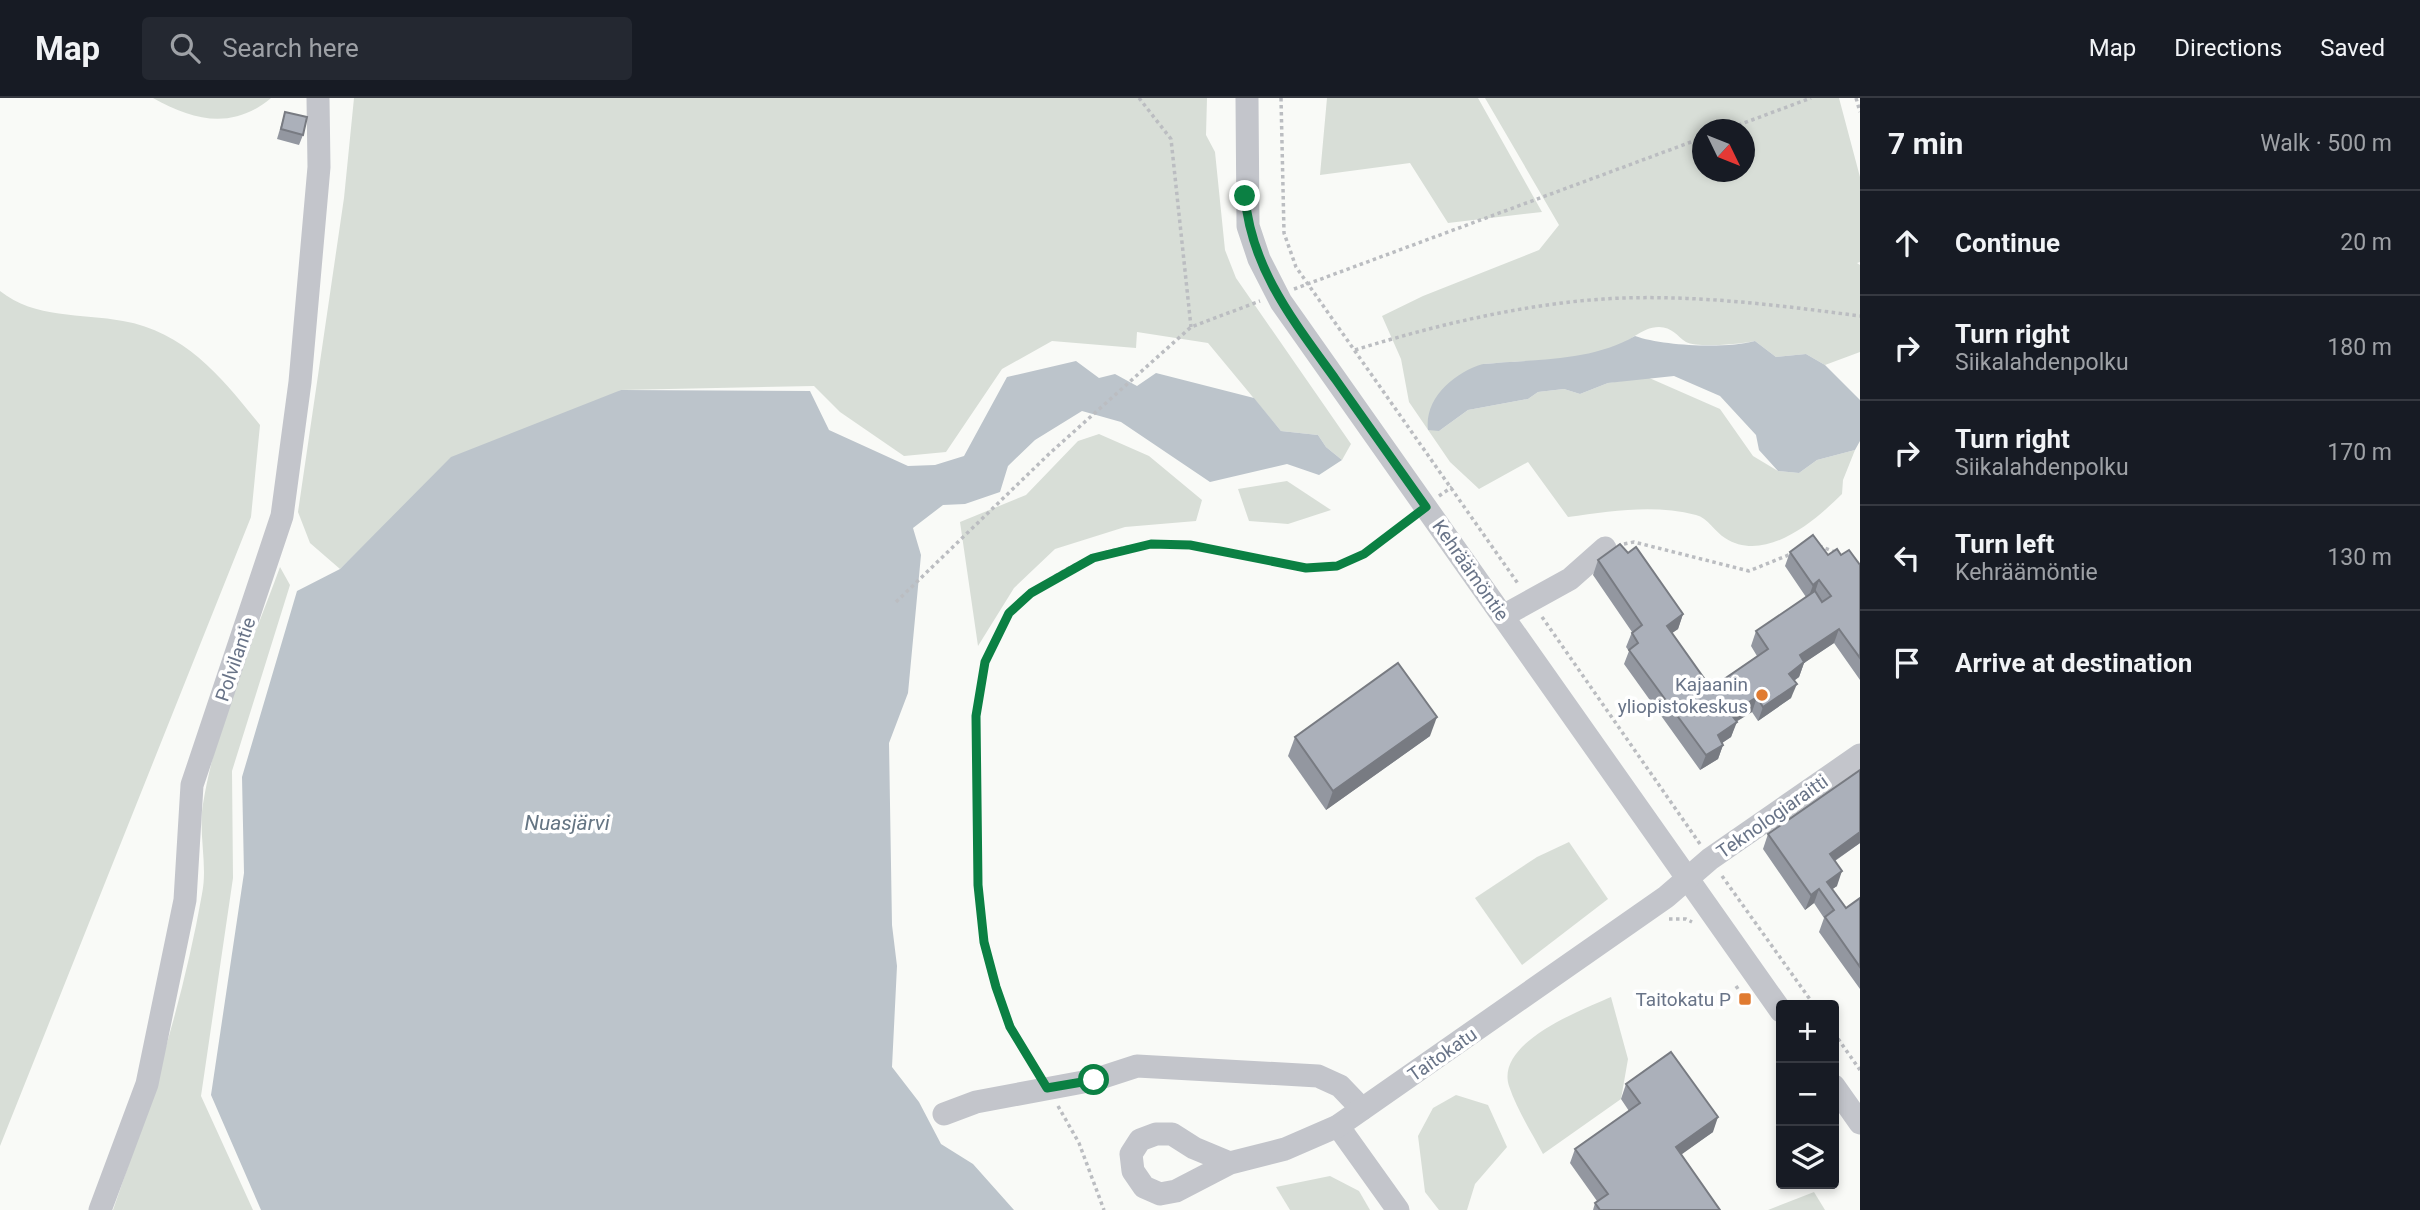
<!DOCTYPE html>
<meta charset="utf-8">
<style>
body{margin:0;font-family:Roboto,sans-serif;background:#242831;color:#f1f3f6}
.controls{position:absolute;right:21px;bottom:21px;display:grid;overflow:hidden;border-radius:7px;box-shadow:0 4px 10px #0003}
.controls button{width:63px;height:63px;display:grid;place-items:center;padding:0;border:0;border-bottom:2px solid #363941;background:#171b24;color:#f1f3f6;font:35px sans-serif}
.compass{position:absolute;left:1692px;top:21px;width:63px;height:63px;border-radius:50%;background:#171b24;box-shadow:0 4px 10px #0003;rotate:133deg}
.stop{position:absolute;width:21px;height:21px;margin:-16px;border:5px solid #0b8043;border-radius:50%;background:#fff}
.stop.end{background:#0b8043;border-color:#fff;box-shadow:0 2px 7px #0008}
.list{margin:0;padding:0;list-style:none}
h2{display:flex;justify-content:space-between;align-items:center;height:91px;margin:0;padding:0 28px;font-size:30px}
h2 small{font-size:23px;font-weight:400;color:#9ea1a6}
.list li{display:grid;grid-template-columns:46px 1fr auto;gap:21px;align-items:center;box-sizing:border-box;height:105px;padding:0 28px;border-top:2px solid #363941}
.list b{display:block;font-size:26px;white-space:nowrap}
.list p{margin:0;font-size:23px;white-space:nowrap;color:#9ea1a6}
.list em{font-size:23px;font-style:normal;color:#9ea1a6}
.icon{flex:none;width:38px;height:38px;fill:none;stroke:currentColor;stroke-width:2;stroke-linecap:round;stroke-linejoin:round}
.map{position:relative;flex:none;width:1860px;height:1112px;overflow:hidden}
header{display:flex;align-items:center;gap:42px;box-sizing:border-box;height:98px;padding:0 35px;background:#171b24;border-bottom:2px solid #363941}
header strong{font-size:33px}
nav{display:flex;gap:38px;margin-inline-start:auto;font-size:24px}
.search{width:490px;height:63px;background:#242831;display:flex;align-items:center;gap:18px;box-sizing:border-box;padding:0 24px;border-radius:7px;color:#9ea1a6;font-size:26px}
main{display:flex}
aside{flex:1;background:#171b24}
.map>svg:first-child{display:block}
</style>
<header>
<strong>Map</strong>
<div class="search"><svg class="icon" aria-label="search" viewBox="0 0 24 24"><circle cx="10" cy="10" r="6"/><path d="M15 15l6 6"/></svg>Search here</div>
<nav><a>Map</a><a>Directions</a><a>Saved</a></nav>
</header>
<main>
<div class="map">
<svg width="1860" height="1112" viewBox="0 0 1860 1112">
<rect width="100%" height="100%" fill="#f9faf7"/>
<g fill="#d8ded7" fill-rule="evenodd">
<path d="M 153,0 L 271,0 C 233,32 194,23 153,0 Z"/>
<path d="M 354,0 L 1207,0 L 1206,37 L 1215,54 L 1225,152 L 1236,180 L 1351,346 L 1342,362 L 1326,349 L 1318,337 L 1281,333 L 1208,245 L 1137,234 L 1136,250 L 1052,243 L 1002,271 L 946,354 L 904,358 L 840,314 L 814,288 L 621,292 L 391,421 L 340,471 L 310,445 L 298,414 L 344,100 Z"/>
<path d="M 1327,0 L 1478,0 L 1542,114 L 1448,125 L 1410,65 L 1320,77 Z"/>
<path d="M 1485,0 L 1839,0 L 1860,79 L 1860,164 L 1857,165 L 1860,167 L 1860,254 L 1825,267 L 1806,256 L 1776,259 L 1755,243 C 1743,246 1697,250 1686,244 C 1677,238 1672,229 1659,229 C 1641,229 1627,246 1611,252 C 1578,264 1520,262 1483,266 L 1439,333 L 1468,312 L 1528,301 L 1538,294 L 1564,291 L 1580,296 L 1608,285 L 1647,279 L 1720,311 L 1753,358 L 1778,373 L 1799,375 L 1817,362 L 1855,352 L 1843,382 L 1842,396 C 1815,423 1765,466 1725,440 C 1715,434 1708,420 1696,417 C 1654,406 1611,413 1568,419 L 1528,364 L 1479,391 L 1450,364 L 1409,304 L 1401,261 L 1382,218 L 1423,198 L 1539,152 L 1559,127 ZM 1702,32 L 1744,32 L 1744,74 L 1702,74 Z"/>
<path d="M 0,193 C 35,221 81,215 123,223 C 186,234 223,281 260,327 L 251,419 L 0,1048 Z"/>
<path d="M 1099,336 L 1149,358 L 1202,402 L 1196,423 L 1125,429 L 1055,451 L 1014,490 L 978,548 L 960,424 L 1026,397 L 1078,343 Z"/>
<path d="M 1287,383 L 1331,412 L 1288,426 L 1249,423 L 1238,391 Z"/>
<path d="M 280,469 L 290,487 L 232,673 L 233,780 L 201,998 L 253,1112 L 113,1112 C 149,1009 183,904 202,796 C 208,767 198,735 203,706 C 216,625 252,546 280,469 Z"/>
<path d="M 1569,744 L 1608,801 L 1522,867 L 1475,800 L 1537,759 Z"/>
<path d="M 1611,899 L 1628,961 L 1621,1001 L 1543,1056 C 1532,1035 1517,1012 1509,988 C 1495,944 1582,912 1611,899 Z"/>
<path d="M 1456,997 L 1488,1007 L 1507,1049 L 1475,1086 L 1467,1112 L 1439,1112 L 1425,1094 L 1418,1038 L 1433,1010 Z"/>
<path d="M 1330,1078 L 1359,1093 L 1370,1112 L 1290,1112 L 1276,1089 Z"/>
<path d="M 1814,1094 L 1825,1112 L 1768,1112 Z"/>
</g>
<g fill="#bcc4cb">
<path d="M 1635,238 C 1663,248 1727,251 1755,243 L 1776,259 L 1806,256 L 1825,267 L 1860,302 L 1860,343 L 1855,352 L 1817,362 L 1799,375 L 1778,373 L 1759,352 L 1756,337 L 1720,298 L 1674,278 L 1608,285 L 1580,296 L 1564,291 L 1538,294 L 1528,301 L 1468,312 L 1439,333 L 1428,332 C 1424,300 1455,274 1483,266 C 1535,261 1590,264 1635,238 Z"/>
<path d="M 1076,263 L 1099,280 L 1115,276 L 1137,288 L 1156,275 L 1254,300 L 1281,333 L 1318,337 L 1326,349 L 1342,362 L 1319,377 L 1287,366 L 1210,384 L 1121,324 L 1082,313 L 1035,342 L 1008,368 L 1000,394 L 965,406 L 943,407 L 913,430 L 921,457 L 908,595 L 889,645 L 892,827 L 897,868 L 892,969 L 919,1004 L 941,1046 L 973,1066 L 1014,1112 L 261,1112 L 211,997 L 244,775 L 242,679 L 297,493 L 340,471 L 451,359 L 621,292 L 810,293 L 829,332 L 908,368 L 935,367 L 964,358 L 1007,279 Z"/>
</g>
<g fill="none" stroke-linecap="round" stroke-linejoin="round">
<g stroke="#bbbdc1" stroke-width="3.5" stroke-dasharray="3.5 3.5" stroke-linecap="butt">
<path d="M 1139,0 L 1171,41 L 1191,229"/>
<path d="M 1281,0 L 1284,135 L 1296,169 L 1519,487"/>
<path d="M 1856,0 L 1860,14"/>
<path d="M 1725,32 L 1811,0"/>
<path d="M 1294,191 L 1702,40"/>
<path d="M 1355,252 C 1423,231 1491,214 1562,205 C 1661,192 1762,205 1860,218"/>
<path d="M 1439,398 L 1452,389"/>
<path d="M 1624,446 L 1634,444 L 1749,473 L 1791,456"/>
<path d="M 1819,448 L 1835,454"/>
<path d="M 896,504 L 1050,355 L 1191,229 L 1260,203"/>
<path d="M 1542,519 L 1700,746"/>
<path d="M 1722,778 L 1814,907"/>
<path d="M 1669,821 L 1686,821 L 1692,824"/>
<path d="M 1736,888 L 1745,901"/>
<path d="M 1834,935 L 1860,972"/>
<path d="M 1036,972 C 975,870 978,801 977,686 C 976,646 973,604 985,565 C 1009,485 1109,435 1190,447 C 1236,453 1288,477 1336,468 C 1364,463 1389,437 1411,420"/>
<path d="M 1058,1008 L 1079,1045 L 1104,1112"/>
</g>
<g stroke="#c3c5cb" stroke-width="23">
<path d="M 1247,0 L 1248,128 L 1259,161 L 1281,204 L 1781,913"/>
<path d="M 1503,518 L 1570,481 L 1605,450"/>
<path d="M 1834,988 L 1860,1025"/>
<path d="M 944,1016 L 976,1004 L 1094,982 L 1137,968 L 1318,978 L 1340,988 L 1362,1011"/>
<path d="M 1338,1028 L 1398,1112"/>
<path d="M 1230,1065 L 1194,1050 L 1172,1036 L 1156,1036 L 1140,1042 L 1131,1056 L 1133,1073 L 1144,1089 L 1160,1096 L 1176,1093 L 1230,1065 L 1285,1051 L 1338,1028 L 1666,799 L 1710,761 L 1860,657"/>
<path d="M 100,1112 L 147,986 L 185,802 L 192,687 L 282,418 L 300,284 L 319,69 L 318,0"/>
</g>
</g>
<g fill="#9397a0">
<path d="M 285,14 L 303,37 L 299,47 L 277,41 Z"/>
<path d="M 1790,454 L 1828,457 L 1841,457 L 1860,467 L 1860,582 L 1834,545 L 1804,565 L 1799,579 L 1794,583 L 1791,600 L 1758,623 L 1752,614 L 1736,624 L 1731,639 L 1722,645 L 1723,647 L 1718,661 L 1700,672 L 1624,566 L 1629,553 L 1626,549 L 1632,534 L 1593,477 L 1598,462 L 1628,455 L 1683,516 L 1678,531 L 1672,535 L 1711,590 L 1757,558 L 1751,548 L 1756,533 L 1806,499 L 1785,468 Z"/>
<path d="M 1430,638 L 1326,712 L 1288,658 L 1295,639 Z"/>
<path d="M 1860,672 L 1860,745 L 1835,763 L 1837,788 L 1832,791 L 1846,810 L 1860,800 L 1860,891 L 1819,834 L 1824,820 L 1814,805 L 1805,812 L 1763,751 L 1768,736 Z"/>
<path d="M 1626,986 L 1713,1034 L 1681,1056 L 1720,1112 L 1593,1112 L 1595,1105 L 1597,1103 L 1570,1065 L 1575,1051 L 1629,1013 L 1621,1001 Z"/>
</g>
<g fill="#787b82">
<path d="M 1819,482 L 1814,497 L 1808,501 L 1813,487 Z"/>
<path d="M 1683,516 L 1678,531 L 1662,542 L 1667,528 Z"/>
<path d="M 1839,531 L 1834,545 L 1804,565 L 1799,579 L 1783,590 L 1789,576 L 1800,557 Z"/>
<path d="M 1797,586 L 1791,600 L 1758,623 L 1763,609 Z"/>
<path d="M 1757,599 L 1752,614 L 1725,630 L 1731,616 Z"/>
<path d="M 1437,619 L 1430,638 L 1326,712 L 1333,693 Z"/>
<path d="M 1737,624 L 1731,639 L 1713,651 L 1718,637 Z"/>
<path d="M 1723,647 L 1718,661 L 1700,672 L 1706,657 Z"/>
<path d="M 1860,734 L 1860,745 L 1824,770 L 1830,756 Z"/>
<path d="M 1842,773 L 1837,788 L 1824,797 L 1827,784 Z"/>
<path d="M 1819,791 L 1814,805 L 1805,812 L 1811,797 Z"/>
<path d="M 1718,1019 L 1713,1034 L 1671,1064 L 1676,1049 Z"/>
</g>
<g fill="#abb0ba" stroke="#787b82" stroke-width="2">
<path d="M 285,14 L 307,19 L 303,37 L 281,31 Z"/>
<path d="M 1813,437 L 1828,457 L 1837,451 L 1841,457 L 1849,452 L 1860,467 L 1860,560 L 1839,531 L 1800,557 L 1804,564 L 1789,576 L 1797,586 L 1763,609 L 1757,599 L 1731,616 L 1737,624 L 1718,637 L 1723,647 L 1706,657 L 1629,552 L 1638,545 L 1632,535 L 1642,527 L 1598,462 L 1620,446 L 1628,455 L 1636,449 L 1683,516 L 1667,528 L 1711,590 L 1768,551 L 1756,533 L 1815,493 L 1822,504 L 1831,498 L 1819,482 L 1813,487 L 1790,454 Z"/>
<path d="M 1398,565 L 1437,619 L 1333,693 L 1295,639 Z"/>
<path d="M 1860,672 L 1860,734 L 1830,756 L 1842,773 L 1827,784 L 1846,810 L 1860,800 L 1860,869 L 1825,819 L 1834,812 L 1819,791 L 1811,797 L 1768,736 Z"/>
<path d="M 1671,954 L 1718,1019 L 1676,1049 L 1720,1112 L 1600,1112 L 1595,1105 L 1608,1096 L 1575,1051 L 1640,1005 L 1626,986 Z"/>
</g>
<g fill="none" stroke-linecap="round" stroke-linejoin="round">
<path stroke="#0b8043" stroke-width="9" d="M 1094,982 L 1047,990 L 1010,929 L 996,889 L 984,844 L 978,787 L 976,618 L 985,564 L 1009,515 L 1031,495 L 1093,460 L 1151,446 L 1190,447 L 1306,470 L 1337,468 L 1364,456 L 1426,409 C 1396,367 1366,324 1336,282 C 1295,225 1251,171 1245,98"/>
</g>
<g fill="#e07b31" stroke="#fff" stroke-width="2.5">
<circle cx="1762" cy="597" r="7"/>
<rect x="1738" y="894" width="14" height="14" rx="3.5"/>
</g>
<g text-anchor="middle" stroke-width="7" stroke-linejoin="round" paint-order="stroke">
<g font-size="19" fill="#697488" stroke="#fff">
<text transform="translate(1471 472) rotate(55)" y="7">Kehräämöntie</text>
<text transform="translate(235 561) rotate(-71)" y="7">Polvilantie</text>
<text transform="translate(1772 718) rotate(-35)" y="7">Teknologiaraitti</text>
<text transform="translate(1442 956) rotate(-35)" y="7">Taitokatu</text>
</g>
<g font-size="19" fill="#697488" stroke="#fff" text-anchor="end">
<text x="1748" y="593">Kajaanin<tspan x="1748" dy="22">yliopistokeskus</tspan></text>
<text x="1731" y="908">Taitokatu P</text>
</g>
<g font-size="21" font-style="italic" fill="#657583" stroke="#fff">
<text x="567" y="732">Nuasjärvi</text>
</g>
</g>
</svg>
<div class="controls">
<button>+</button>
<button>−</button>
<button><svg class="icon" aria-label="layers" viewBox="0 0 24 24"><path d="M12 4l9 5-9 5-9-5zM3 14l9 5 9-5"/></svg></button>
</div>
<svg class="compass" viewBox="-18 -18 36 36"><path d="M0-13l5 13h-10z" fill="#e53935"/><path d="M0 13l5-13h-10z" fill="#9ea1a6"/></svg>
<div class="stop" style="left:1094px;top:982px"></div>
<div class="stop end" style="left:1245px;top:98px"></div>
</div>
<aside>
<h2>7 min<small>Walk · 500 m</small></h2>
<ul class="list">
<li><svg class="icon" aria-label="ahead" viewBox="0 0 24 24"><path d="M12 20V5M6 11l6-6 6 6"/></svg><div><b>Continue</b></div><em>20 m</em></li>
<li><svg class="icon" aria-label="right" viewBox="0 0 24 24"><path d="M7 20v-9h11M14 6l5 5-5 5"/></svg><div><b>Turn right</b><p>Siikalahdenpolku</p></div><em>180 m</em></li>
<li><svg class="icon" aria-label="right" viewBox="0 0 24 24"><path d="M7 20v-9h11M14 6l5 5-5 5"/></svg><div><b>Turn right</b><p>Siikalahdenpolku</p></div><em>170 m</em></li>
<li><svg class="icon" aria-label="left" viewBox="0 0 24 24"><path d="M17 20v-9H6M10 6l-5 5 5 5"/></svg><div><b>Turn left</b><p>Kehräämöntie</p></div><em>130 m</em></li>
<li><svg class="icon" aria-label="arrive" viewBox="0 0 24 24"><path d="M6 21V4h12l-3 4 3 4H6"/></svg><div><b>Arrive at destination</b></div></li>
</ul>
</aside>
</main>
